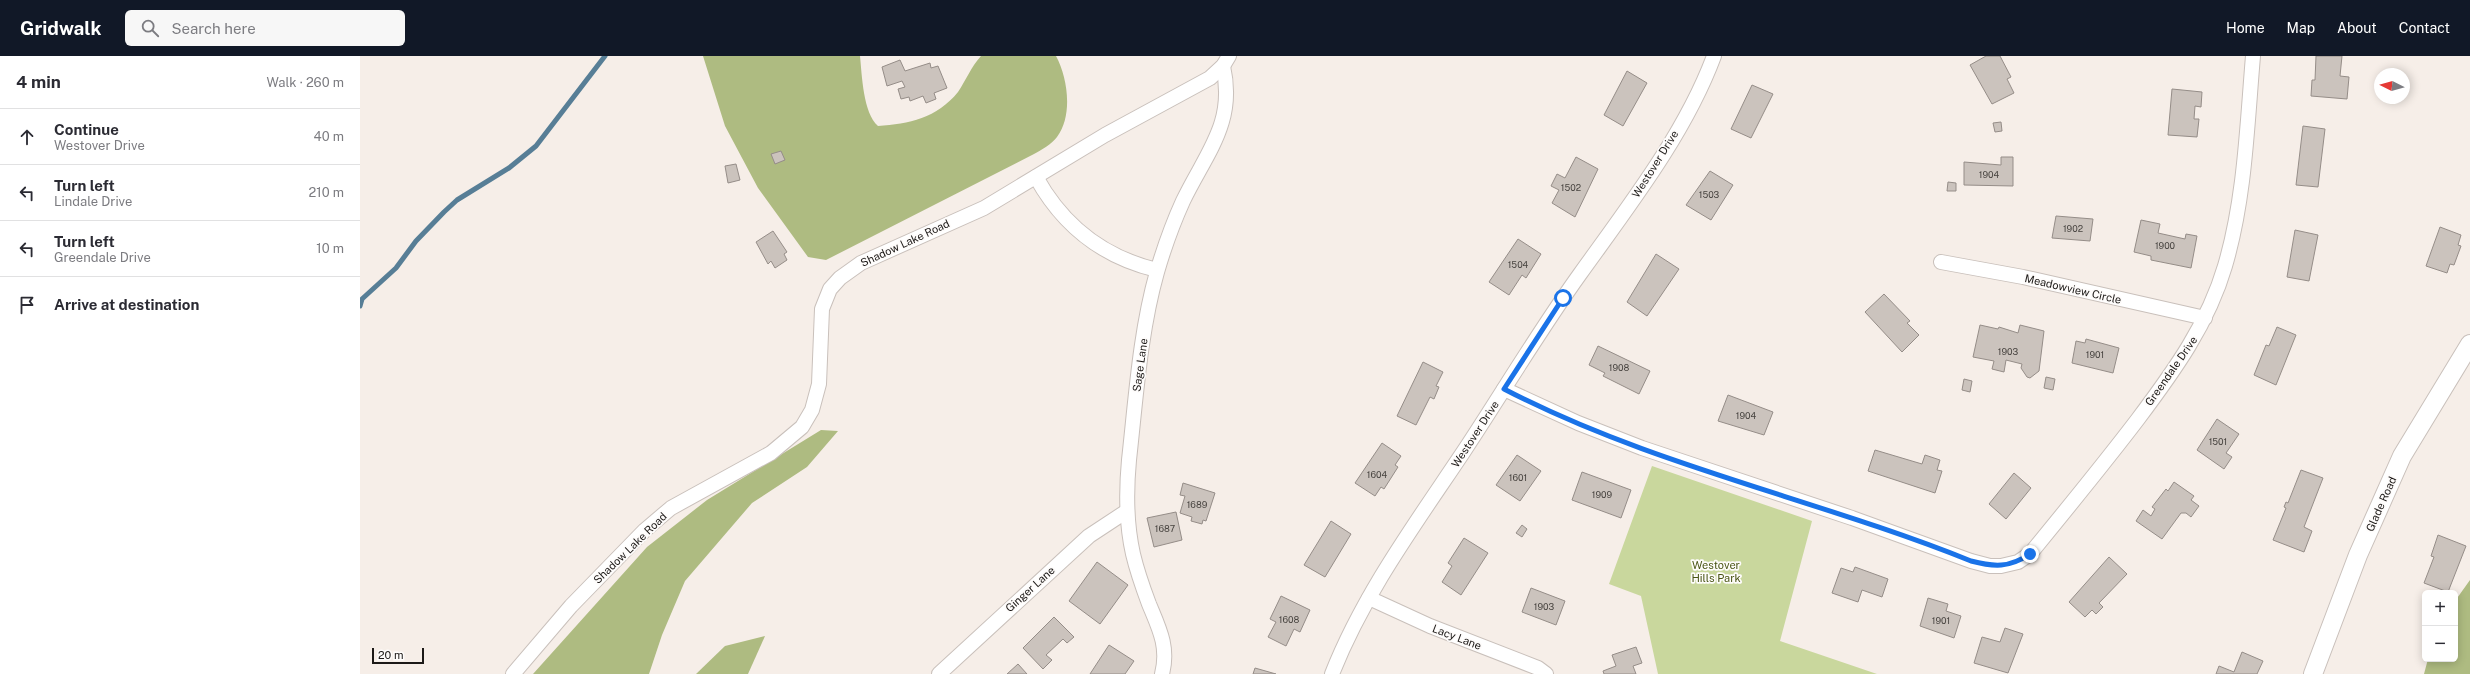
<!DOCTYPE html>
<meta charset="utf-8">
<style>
body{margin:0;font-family:"Public Sans",sans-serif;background:#f7f7f7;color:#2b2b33}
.controls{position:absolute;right:12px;bottom:12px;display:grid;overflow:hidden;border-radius:6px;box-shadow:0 2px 10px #0003}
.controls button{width:36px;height:36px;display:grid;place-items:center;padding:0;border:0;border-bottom:1px solid #e1e1e2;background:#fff;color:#2b2b33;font:20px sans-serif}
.compass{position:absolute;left:2014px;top:12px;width:36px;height:36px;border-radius:50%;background:#fff;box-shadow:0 2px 10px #0003;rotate:275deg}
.scale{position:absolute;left:12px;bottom:10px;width:52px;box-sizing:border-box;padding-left:4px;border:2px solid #1c1917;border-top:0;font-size:11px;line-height:14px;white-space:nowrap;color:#1c1917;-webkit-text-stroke:3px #fefcfb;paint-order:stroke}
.stop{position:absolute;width:12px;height:12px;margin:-9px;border:3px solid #1a73e8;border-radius:50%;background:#fff}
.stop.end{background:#1a73e8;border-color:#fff;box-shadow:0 1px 4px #0008}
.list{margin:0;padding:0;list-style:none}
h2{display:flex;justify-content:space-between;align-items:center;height:52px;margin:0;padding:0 16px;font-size:17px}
h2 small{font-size:13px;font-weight:400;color:#7c7c81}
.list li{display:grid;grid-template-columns:26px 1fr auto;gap:12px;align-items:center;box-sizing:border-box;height:56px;padding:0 16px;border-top:1px solid #e1e1e2}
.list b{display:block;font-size:15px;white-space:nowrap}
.list p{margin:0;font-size:13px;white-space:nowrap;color:#7c7c81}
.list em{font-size:13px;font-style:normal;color:#7c7c81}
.icon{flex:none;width:22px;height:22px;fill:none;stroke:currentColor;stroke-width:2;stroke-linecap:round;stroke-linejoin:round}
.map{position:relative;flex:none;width:2110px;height:618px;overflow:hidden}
header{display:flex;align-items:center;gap:24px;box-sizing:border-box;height:56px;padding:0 20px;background:#111827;color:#fff}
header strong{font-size:19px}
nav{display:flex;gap:22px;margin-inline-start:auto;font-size:14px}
.search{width:280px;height:36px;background:#f7f7f7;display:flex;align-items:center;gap:10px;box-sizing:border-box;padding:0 14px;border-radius:6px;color:#7c7c81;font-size:15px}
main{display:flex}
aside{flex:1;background:#fff}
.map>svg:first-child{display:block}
</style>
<header>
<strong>Gridwalk</strong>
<div class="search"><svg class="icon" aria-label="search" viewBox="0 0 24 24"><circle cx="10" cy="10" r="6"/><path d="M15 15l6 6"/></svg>Search here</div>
<nav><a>Home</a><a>Map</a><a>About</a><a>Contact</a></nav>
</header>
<main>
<aside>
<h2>4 min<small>Walk · 260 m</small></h2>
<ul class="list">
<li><svg class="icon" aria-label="ahead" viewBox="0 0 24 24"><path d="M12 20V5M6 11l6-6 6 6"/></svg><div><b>Continue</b><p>Westover Drive</p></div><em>40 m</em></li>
<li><svg class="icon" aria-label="left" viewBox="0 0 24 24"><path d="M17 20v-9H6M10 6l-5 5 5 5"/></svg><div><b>Turn left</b><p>Lindale Drive</p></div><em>210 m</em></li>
<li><svg class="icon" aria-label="left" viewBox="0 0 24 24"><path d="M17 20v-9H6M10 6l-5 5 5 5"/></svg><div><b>Turn left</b><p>Greendale Drive</p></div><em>10 m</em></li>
<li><svg class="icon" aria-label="arrive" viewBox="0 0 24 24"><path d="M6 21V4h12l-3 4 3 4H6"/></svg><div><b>Arrive at destination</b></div></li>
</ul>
</aside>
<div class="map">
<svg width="2110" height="618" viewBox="0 0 2110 618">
<rect width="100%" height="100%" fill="#f6eee8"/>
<path fill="#c9d79d" d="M 1292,410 L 1452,465 L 1420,585 L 1517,618 L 1298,618 L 1281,540 L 1249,528 Z"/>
<g fill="#aebb81">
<path d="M 343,0 L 500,0 C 502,19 503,57 518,70 C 549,68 577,62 598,36 C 606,24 611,11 621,0 L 696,0 C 708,22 713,60 697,81 C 692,88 681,94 674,98 L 466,204 L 448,201 L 398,132 L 365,70 Z"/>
<path d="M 461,374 L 478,375 L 447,411 L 392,447 L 325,525 L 302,579 L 289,618 L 173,618 L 287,491 L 347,444 Z"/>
<path d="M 2110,524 L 2110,618 L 2064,618 L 2068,603 L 2095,603 L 2095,545 Z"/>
<path d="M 405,580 L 388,618 L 336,618 L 365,590 Z"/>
</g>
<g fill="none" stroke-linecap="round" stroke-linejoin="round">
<path stroke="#577e96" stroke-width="5" d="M 0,250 L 2,243 L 36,212 L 56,185 L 84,156 L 97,144 L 149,112 L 176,90 L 245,0"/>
</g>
<g fill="#cbc3bd" stroke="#958d88">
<path d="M 1626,0 L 1640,0 L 1651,21 L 1647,23 L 1654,37 L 1632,48 L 1610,9 Z"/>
<path d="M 1956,0 L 1982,0 L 1980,20 L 1989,21 L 1987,43 L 1951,40 L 1952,24 L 1955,24 Z"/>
<path d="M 540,4 L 545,15 L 570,7 L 571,12 L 578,10 L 587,32 L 574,37 L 576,43 L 566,47 L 563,40 L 550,45 L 549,41 L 541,43 L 538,33 L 545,31 L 542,25 L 527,30 L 522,11 Z"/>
<path d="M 1267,15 L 1287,27 L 1263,70 L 1244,59 Z"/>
<path d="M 1392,29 L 1413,38 L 1391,82 L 1371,73 Z"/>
<path d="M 1812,33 L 1842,36 L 1841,51 L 1835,50 L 1834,63 L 1839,63 L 1837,81 L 1808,79 Z"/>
<path d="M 1641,66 L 1642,75 L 1635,76 L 1633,67 Z"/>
<path d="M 1943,70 L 1965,73 L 1958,131 L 1936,129 Z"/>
<path d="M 421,95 L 425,104 L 415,108 L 411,98 Z"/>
<path d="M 1216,101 L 1238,113 L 1215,161 L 1192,147 L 1199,134 L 1191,130 L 1197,118 L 1205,122 Z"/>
<path d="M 1641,101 L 1653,101 L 1653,130 L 1604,129 L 1604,106 L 1641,109 Z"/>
<path d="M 376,108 L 380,124 L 368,127 L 365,110 Z"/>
<path d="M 1350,115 L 1373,129 L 1351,164 L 1326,149 Z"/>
<path d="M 1588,126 L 1596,127 L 1596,135 L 1587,135 Z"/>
<path d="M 1696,160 L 1733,163 L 1730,185 L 1692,182 Z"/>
<path d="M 1781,164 L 1800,168 L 1798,177 L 1825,183 L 1826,178 L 1837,180 L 1831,212 L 1791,204 L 1791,200 L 1774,196 Z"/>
<path d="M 2080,171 L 2101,179 L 2098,189 L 2101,190 L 2094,209 L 2090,208 L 2087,217 L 2066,210 Z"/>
<path d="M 1935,174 L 1958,179 L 1949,225 L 1927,221 Z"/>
<path d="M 413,175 L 427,196 L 424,198 L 427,204 L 415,212 L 411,205 L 408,208 L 396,186 Z"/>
<path d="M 1158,183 L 1181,198 L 1166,222 L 1162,219 L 1149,239 L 1129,226 Z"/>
<path d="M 1296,198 L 1319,213 L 1287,260 L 1267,246 Z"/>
<path d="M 1524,238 L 1550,265 L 1547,267 L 1559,279 L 1542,296 L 1505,256 Z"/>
<path d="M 1620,269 L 1638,273 L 1639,271 L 1658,277 L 1660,269 L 1684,275 L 1679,315 L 1670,322 L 1667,321 L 1661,312 L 1662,308 L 1646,304 L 1644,316 L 1632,313 L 1634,305 L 1613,301 Z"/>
<path d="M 1917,271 L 1936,279 L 1916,329 L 1894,319 L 1906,289 L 1909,290 Z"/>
<path d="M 1726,283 L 1759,292 L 1753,317 L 1712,307 L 1716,285 L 1725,287 Z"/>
<path d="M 1238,290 L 1290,315 L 1279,338 L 1243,320 L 1245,317 L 1229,309 Z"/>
<path d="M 1063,306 L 1083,316 L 1076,330 L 1079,331 L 1074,343 L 1070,341 L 1056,369 L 1037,360 Z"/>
<path d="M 1686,321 L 1695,323 L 1693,334 L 1684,332 Z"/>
<path d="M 1604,323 L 1612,325 L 1610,336 L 1602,334 Z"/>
<path d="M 1368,339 L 1413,356 L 1404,379 L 1358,365 Z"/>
<path d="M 1857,363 L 1879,378 L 1866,397 L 1872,401 L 1864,413 L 1837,394 Z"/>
<path d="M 1022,387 L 1041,400 L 1035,409 L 1038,411 L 1024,433 L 1021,431 L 1015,440 L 995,427 Z"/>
<path d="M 1515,394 L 1562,408 L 1565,399 L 1580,404 L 1577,414 L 1582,415 L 1575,437 L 1508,415 Z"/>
<path d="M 1157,399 L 1181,415 L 1160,445 L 1136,429 Z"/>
<path d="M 1941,414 L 1963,422 L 1944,471 L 1952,475 L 1944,496 L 1913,484 L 1926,452 L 1924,451 L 1926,446 L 1928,447 Z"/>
<path d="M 1222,416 L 1271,434 L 1261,462 L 1212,444 Z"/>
<path d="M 1654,417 L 1671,432 L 1646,463 L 1629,448 Z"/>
<path d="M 1814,426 L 1834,440 L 1831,444 L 1839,450 L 1831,461 L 1826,457 L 1821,457 L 1802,483 L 1776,465 L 1783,454 L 1791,460 L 1795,453 L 1792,451 L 1806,433 L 1808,435 Z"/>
<path d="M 823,427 L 855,437 L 846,465 L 843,464 L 842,468 L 831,465 L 832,461 L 820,457 L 825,440 L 820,439 Z"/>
<path d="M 816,456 L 822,484 L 794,491 L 787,462 Z"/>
<path d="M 971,465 L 991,478 L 965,521 L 944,509 Z"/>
<path d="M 1162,469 L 1167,473 L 1162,481 L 1156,477 Z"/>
<path d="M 2078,479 L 2106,490 L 2088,536 L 2064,527 L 2074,501 L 2071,500 Z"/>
<path d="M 1104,482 L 1128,497 L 1101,539 L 1082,526 L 1092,510 L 1088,507 Z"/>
<path d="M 1749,501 L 1767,518 L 1739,547 L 1743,551 L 1736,558 L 1732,554 L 1725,561 L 1709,546 Z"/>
<path d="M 737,506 L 768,529 L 740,568 L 709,545 Z"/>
<path d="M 1495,511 L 1528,523 L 1522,541 L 1502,534 L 1498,546 L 1472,537 L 1481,512 L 1493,516 Z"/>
<path d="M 1171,532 L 1205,545 L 1196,569 L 1162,556 Z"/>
<path d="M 921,540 L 950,554 L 940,576 L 934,573 L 926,590 L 908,581 L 916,566 L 910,563 Z"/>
<path d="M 1568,542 L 1588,548 L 1586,555 L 1601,560 L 1594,582 L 1560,570 Z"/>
<path d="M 694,561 L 714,581 L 707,587 L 703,583 L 686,599 L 692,604 L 683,613 L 663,592 Z"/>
<path d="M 1645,572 L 1663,578 L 1648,617 L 1614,607 L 1622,581 L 1640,586 Z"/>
<path d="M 749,589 L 774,605 L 765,618 L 730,618 Z"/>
<path d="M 1276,591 L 1282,607 L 1273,610 L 1276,618 L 1244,618 L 1243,615 L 1256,610 L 1252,599 Z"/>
<path d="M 1882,596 L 1903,605 L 1897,618 L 1856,618 L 1859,610 L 1874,616 Z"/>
<path d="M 658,608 L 667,618 L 647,618 Z"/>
<path d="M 895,612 L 916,618 L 893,618 Z"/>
</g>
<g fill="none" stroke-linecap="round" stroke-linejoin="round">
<g stroke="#c9c0bb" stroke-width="16">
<g id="minor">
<path d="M 676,121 C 703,170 742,201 797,214"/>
<path d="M 1581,206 L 1663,221 L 1845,262"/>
<path d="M 1144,333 L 1218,367 L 1282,392 L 1492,462 L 1611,505 L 1630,510 L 1641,510 L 1658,506 L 1670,498 C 1706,454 1743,409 1778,363 C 1814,315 1848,268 1865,210 C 1885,142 1887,70 1893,0"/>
<path d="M 1009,542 L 1070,570 L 1178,612 L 1186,618"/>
<path d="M 153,618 L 211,550 L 285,474 L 311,452 L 411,397 L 442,371 L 452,354 L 459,328 L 462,253 L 470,233 L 480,222 L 501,207 L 624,152 L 745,79 L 850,22 L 863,10 L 869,0"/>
<path d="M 579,618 L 729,480 L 767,455"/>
<path d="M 802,618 C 809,591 799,572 789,548 C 783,532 777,515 773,498 C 766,467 766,436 769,404 C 776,341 780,276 797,216 C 804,192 813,167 823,145 C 846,97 876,67 863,10"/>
<path d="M 972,618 C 1004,537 1056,467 1104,395 C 1143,336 1179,275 1220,218 C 1268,151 1325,78 1354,0"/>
</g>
</g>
<g stroke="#c9c0bb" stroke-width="20">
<path id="tertiary" d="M 1953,618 L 1998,499 L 2042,400 L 2110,288"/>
</g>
<use href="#minor" stroke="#fff" stroke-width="14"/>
<use href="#tertiary" stroke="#fff" stroke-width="18"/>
</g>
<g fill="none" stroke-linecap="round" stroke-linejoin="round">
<path stroke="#1a73e8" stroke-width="5" d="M 1203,242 L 1144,333 C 1292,410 1457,443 1611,505 C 1634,511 1649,512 1670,498"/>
</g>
<g text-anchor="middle" stroke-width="3.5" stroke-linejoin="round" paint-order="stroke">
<g font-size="9" fill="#484440">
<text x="1629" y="122">1904</text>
<text x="1211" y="135">1502</text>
<text x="1349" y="142">1503</text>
<text x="1713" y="176">1902</text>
<text x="1805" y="193">1900</text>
<text x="1158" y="212">1504</text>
<text x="1648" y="299">1903</text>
<text x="1735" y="302">1901</text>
<text x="1259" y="315">1908</text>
<text x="1386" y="363">1904</text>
<text x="1858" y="389">1501</text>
<text x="1017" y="422">1604</text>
<text x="1158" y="425">1601</text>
<text x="1242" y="442">1909</text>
<text x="837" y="452">1689</text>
<text x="805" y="476">1687</text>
<text x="1184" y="554">1903</text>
<text x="929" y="567">1608</text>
<text x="1581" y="568">1901</text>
</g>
<g font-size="11" fill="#1c1917" stroke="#fefcfb">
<text transform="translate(1295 108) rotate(-58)" y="4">Westover Drive</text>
<text transform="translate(545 187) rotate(-25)" y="4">Shadow Lake Road</text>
<text transform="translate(1713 233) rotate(13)" y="4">Meadowview Circle</text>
<text transform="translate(780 309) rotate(-82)" y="4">Sage Lane</text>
<text transform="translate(1811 315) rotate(-55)" y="4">Greendale Drive</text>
<text transform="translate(1115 378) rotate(-57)" y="4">Westover Drive</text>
<text transform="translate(2021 448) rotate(-66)" y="4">Glade Road</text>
<text transform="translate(270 492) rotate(-44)" y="4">Shadow Lake Road</text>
<text transform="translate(670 533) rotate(-42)" y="4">Ginger Lane</text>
<text transform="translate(1097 581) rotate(21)" y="4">Lacy Lane</text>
</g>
<g font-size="11" fill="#485413" stroke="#fefcfb">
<text x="1356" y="513">Westover<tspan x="1356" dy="13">Hills Park</tspan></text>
</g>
</g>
</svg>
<div class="controls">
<button>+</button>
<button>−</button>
</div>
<svg class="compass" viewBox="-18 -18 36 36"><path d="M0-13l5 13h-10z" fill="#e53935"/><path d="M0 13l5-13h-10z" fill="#7c7c81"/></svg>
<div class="scale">20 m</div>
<div class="stop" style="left:1203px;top:242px"></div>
<div class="stop end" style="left:1670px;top:498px"></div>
</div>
</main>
